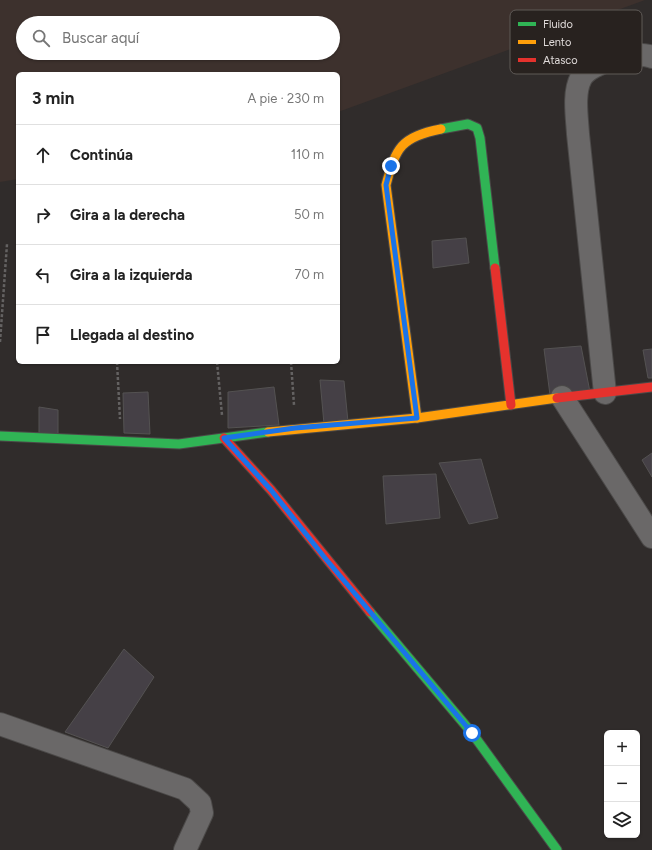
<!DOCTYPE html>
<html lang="es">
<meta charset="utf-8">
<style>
body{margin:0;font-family:Figtree,sans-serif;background:#f6f6f6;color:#222}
.controls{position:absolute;right:12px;bottom:12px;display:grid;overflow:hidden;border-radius:6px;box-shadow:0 1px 3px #0004}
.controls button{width:36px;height:36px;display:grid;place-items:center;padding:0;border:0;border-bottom:1px solid #e0e0e0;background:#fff;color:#222;font:20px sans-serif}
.stop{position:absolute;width:12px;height:12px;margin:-9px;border:3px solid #1a73e8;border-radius:50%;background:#fff}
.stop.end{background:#1a73e8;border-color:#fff;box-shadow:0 1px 4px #0008}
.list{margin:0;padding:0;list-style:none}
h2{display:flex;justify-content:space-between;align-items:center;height:52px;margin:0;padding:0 16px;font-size:17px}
h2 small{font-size:13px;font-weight:400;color:#767676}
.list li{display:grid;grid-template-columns:26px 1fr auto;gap:12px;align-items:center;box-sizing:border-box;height:60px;padding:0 16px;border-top:1px solid #e0e0e0}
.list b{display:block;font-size:15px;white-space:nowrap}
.list em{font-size:13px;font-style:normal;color:#767676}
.icon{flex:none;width:22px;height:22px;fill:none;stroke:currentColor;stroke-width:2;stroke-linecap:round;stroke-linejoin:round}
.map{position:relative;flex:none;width:652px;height:850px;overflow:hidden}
.search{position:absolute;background:#fff;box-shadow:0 1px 3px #0004;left:16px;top:16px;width:324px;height:44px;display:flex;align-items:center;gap:10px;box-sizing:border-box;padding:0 14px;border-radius:22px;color:#767676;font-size:15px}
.panel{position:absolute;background:#fff;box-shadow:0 1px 3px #0004;left:16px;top:72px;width:324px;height:292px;border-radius:6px}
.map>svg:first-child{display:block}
</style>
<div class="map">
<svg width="652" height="850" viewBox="0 0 652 850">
<rect width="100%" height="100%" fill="#302c2b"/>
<path fill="#3d312d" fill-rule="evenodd" d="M 0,0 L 645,0 L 338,112 L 338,74 L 18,74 L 18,179 L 0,182 ZM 23,23 L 333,23 L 333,53 L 23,53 Z"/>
<g fill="#454046" stroke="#545252">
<path d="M 466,238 L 469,263 L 433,268 L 432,241 Z"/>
<path d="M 581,346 L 590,392 L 550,395 L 544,349 Z"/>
<path d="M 652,349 L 652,378 L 648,378 L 643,350 Z"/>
<path d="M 320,380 L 344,381 L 348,422 L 324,424 Z"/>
<path d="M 274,387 L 279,425 L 228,428 L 228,392 Z"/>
<path d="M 148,392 L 150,434 L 124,433 L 123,393 Z"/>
<path d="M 39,407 L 58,410 L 58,434 L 39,434 Z"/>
<path d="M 652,453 L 652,477 L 642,460 Z"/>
<path d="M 481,459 L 498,518 L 469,524 L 439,463 Z"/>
<path d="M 436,474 L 440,518 L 386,524 L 383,476 Z"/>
<path d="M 124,649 L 154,677 L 108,748 L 65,732 Z"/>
</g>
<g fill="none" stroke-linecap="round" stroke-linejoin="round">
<g stroke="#4b4948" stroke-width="24">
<g id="street">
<path d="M 605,393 L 578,134 C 577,117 573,93 581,78 C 590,62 636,50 652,57"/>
<path d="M 562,397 L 652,537"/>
<path d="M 0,724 L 185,789 L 200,803 L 202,813 L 185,850"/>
</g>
</g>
<g stroke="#4b4948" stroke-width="11">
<g id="fast">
<path d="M 441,129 L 468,124 L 477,128 L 480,138 L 495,268"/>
<path d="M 0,436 L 179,444 L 268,432"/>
<path d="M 370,612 L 472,733 L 557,850"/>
</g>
</g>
<g stroke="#4b4948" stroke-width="11">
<g id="slow">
<path d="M 417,418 L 386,185 C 396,147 401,137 441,129"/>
<path d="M 268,432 L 417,418 L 557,398"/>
</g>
</g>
<g stroke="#4b4948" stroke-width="11">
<g id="jam">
<path d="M 495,268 L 511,405"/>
<path d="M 557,398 L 652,387"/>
<path d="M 224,438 L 271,490 L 370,612"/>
</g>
</g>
<g stroke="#646262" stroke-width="2.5" stroke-dasharray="3 2" stroke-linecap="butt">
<path d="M 0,342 L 7,244"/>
<path d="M 117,362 L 120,419"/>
<path d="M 217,362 L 222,415"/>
<path d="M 291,362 L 294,405"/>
</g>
<use href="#street" stroke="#6a6868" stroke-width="22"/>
<use href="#fast" stroke="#30b455" stroke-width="9"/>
<use href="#slow" stroke="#ff9f0a" stroke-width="9"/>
<use href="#jam" stroke="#e5322d" stroke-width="9"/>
</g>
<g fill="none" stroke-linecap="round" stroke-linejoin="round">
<path stroke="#1a73e8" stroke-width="5" d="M 391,166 L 386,185 L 417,418 L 295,428 L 224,438 L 271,490 L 325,558 L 472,733"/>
</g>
<rect x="510" y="10" width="132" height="64" rx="6" fill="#28221f" stroke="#5f5a57" stroke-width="1"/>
<rect x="518" y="22" width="18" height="4" fill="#30b455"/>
<rect x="518" y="40" width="18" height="4" fill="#ff9f0a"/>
<rect x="518" y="58" width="18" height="4" fill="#e5322d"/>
<g font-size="11" fill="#e0dbda">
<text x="543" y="28">Fluido</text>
<text x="543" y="46">Lento</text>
<text x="543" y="64">Atasco</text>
</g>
</svg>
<div class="controls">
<button>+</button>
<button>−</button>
<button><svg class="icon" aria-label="layers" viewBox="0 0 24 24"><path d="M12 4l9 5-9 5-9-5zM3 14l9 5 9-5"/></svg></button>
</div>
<div class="stop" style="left:472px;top:733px"></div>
<div class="stop end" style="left:391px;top:166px"></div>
<div class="search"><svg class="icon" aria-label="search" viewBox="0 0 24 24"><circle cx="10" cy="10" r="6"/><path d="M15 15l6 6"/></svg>Buscar aquí</div>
<section class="panel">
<h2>3 min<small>A pie · 230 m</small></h2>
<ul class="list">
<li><svg class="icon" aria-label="ahead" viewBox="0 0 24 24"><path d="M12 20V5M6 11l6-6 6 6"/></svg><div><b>Continúa</b></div><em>110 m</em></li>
<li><svg class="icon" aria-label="right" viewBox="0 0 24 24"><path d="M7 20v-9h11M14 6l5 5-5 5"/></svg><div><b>Gira a la derecha</b></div><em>50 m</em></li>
<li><svg class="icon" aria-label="left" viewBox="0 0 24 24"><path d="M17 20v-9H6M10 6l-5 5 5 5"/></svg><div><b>Gira a la izquierda</b></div><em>70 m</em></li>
<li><svg class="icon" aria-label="arrive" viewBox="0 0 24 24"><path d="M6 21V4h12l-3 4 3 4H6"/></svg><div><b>Llegada al destino</b></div></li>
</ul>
</section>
</div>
